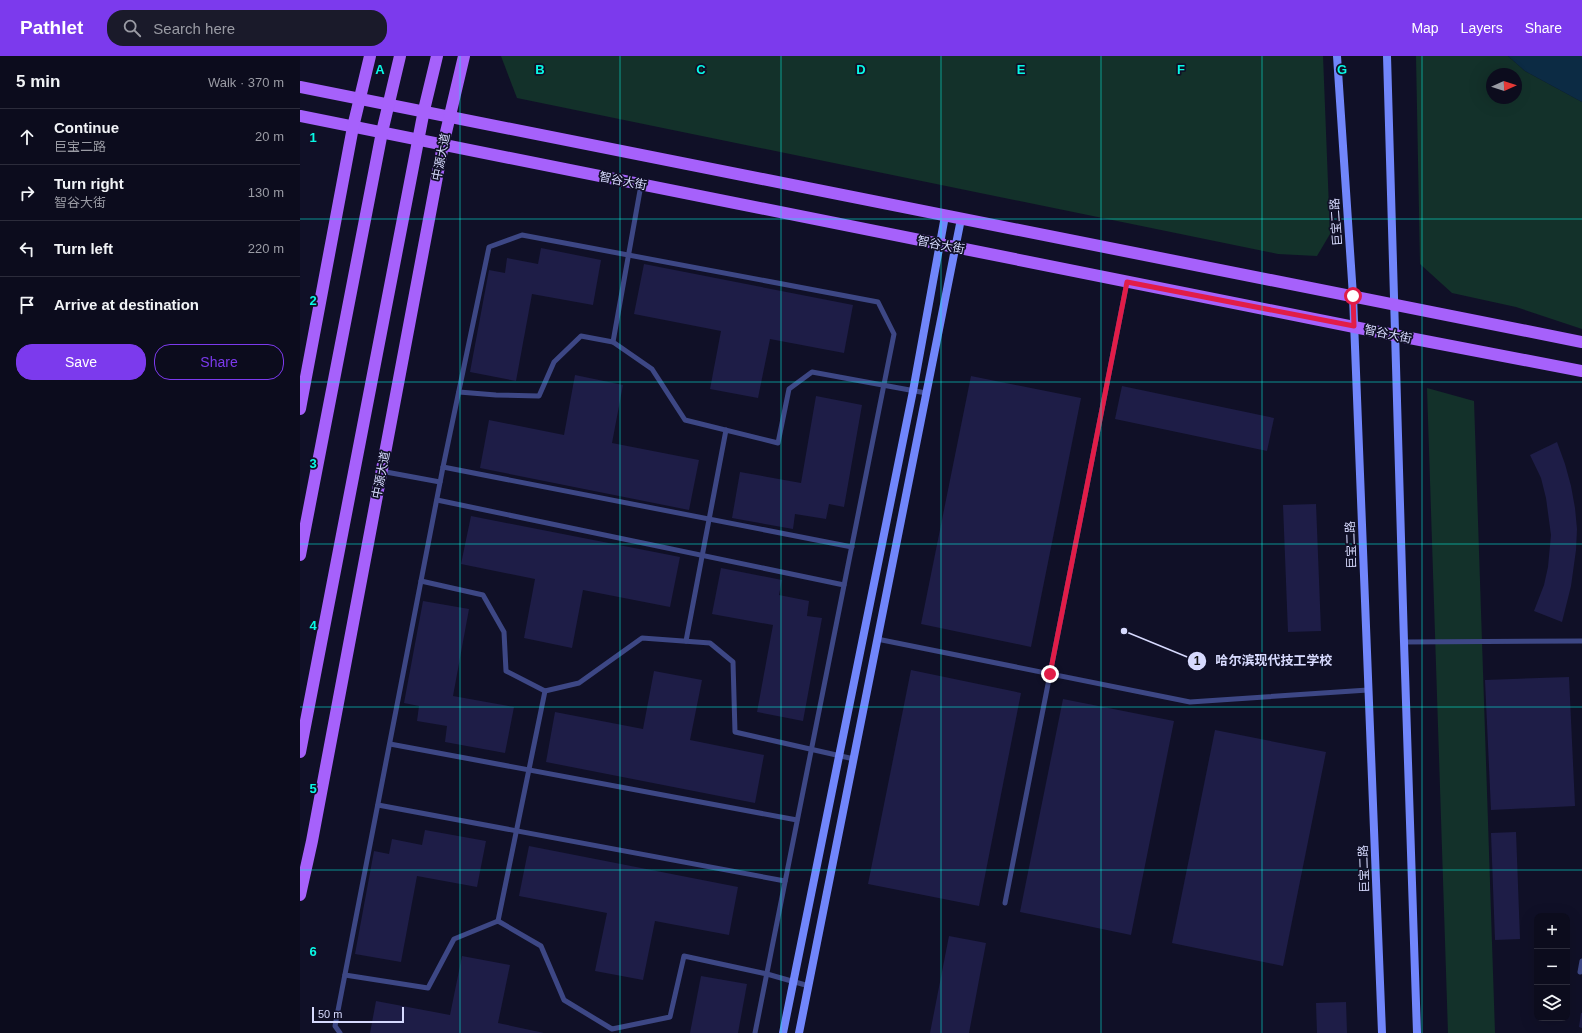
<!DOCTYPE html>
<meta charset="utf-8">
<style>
body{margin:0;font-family:Arial,"Noto Sans SC",sans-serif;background:#1a1a2a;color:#f1f3f6}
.controls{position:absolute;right:12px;bottom:12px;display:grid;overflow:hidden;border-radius:8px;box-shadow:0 4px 16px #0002}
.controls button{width:36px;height:36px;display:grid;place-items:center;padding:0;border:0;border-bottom:1px solid #2c2c3b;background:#0c0c1d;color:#f1f3f6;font:20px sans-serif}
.compass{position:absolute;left:1186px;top:12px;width:36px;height:36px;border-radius:50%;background:#0c0c1d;box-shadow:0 4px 16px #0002;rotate:87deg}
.scale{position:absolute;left:12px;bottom:10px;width:92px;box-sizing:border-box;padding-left:4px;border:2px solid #d7dafe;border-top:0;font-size:11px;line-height:14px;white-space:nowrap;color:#d7dafe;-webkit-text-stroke:3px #101027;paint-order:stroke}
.stop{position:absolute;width:12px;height:12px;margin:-9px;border:3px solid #e11d48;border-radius:50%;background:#fff}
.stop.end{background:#e11d48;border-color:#fff;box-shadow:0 1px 4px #0008}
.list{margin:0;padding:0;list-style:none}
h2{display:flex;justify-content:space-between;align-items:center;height:52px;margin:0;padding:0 16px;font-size:17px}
h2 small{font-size:13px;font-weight:400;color:#9a9ba4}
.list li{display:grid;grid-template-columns:26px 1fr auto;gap:12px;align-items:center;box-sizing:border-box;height:56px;padding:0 16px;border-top:1px solid #2c2c3b}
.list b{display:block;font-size:15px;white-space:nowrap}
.list p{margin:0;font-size:13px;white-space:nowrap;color:#9a9ba4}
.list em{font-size:13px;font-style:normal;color:#9a9ba4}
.actions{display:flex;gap:8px;padding:12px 16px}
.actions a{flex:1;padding:9px 0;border:1px solid #7c3aed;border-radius:16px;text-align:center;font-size:14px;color:#7c3aed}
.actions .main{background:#7c3aed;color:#fff}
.icon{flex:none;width:22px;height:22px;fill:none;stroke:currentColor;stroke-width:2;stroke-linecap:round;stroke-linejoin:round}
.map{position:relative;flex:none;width:1282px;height:977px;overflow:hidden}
header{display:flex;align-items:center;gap:24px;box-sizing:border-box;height:56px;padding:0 20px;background:#7c3aed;color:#fff}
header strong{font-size:19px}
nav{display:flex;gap:22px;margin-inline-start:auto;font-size:14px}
.search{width:280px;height:36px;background:#1a1a2a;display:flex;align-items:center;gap:10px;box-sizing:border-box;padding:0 14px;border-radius:16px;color:#9a9ba4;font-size:15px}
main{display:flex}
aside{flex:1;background:#0c0c1d}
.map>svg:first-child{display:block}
</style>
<header>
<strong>Pathlet</strong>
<div class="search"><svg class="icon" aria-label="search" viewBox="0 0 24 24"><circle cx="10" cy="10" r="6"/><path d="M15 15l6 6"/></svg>Search here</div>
<nav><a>Map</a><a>Layers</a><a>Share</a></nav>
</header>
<main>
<aside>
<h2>5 min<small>Walk · 370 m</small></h2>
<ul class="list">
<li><svg class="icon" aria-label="ahead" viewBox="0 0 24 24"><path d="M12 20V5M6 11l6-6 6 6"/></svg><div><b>Continue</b><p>巨宝二路</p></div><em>20 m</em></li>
<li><svg class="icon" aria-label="right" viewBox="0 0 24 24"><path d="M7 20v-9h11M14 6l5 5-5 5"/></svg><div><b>Turn right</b><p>智谷大街</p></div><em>130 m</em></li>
<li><svg class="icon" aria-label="left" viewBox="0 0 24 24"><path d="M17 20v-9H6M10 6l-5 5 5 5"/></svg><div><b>Turn left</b></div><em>220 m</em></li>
<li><svg class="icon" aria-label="arrive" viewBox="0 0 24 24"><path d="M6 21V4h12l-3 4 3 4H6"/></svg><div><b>Arrive at destination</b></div></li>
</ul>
<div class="actions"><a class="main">Save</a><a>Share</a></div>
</aside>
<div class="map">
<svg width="1282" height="977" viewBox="0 0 1282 977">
<rect width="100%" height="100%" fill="#101027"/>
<g fill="#13312a" fill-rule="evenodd">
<path d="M 201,0 L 1023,0 L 1030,178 L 1017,200 L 978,198 L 217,42 Z"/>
<path d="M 1116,0 L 1208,0 L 1225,15 L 1282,46 L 1282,273 L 1216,251 L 1152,237 L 1120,208 ZM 1192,18 L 1216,18 L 1216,42 L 1192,42 Z"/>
<path d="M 1127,332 L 1174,345 L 1195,977 L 1148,977 Z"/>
</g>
<path fill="#0c2b44" d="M 1208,0 L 1282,0 L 1282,46 L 1225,15 Z"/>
<g fill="#1e1d47">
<path d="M 241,192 L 301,204 L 293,249 L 232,238 L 216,325 L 170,316 L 189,214 L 205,217 L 207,202 L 238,208 Z"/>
<path d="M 344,208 L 553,249 L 544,297 L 470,283 L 458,342 L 410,333 L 421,275 L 334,258 Z"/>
<path d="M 275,319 L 323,329 L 312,387 L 399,404 L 389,454 L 180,412 L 189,364 L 264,379 Z"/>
<path d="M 671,320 L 781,342 L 731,591 L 621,568 Z"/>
<path d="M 822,330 L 974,362 L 967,395 L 815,363 Z"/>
<path d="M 516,340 L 562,349 L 544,451 L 529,448 L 526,463 L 495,458 L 493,473 L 432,462 L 440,416 L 501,427 Z"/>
<path d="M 1257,386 L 1265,408 L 1271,430 L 1275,452 L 1277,473 L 1276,494 L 1271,530 L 1262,566 L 1234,555 L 1244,529 L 1248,511 L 1251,479 L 1246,442 L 1241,422 L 1230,399 Z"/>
<path d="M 1016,448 L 1021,575 L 988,576 L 983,449 Z"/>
<path d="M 171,460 L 380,501 L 370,551 L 283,534 L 272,592 L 224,582 L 235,523 L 161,508 Z"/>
<path d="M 421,512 L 482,524 L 479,539 L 509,545 L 507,560 L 522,562 L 503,665 L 457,656 L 473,569 L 412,558 Z"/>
<path d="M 123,545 L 169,553 L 153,640 L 214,651 L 205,697 L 145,686 L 147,670 L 117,665 L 119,650 L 104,647 Z"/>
<path d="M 611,614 L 721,637 L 679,850 L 568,828 Z"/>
<path d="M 354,615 L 402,624 L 390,684 L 464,699 L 455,747 L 246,706 L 255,656 L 343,673 Z"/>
<path d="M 1269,621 L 1275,750 L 1191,754 L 1185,624 Z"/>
<path d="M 763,643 L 874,665 L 831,879 L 720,856 Z"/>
<path d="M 915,674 L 1026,696 L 983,910 L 872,887 Z"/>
<path d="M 125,774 L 186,785 L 177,831 L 117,820 L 101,906 L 55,898 L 74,795 L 89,798 L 92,783 L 122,789 Z"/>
<path d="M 1216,776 L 1220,883 L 1195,884 L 1191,777 Z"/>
<path d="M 229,790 L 438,831 L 429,879 L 355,865 L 343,924 L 295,915 L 307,857 L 219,840 Z"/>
<path d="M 649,880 L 686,887 L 669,977 L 630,977 Z"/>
<path d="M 162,900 L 210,909 L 198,967 L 244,977 L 70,977 L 76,945 L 150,959 Z"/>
<path d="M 401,920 L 447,928 L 438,977 L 390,977 Z"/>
<path d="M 1046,946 L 1047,977 L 1017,977 L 1016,947 Z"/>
<path d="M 1281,957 L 1282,957 L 1282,972 L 1279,971 Z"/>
</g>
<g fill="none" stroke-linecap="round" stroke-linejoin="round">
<g stroke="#3d4785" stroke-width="5">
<path d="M 313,286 L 341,129"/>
<path d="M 159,336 L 196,339 L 239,340 L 254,306 L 281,280 L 313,286 L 352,313 L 385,364 L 478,387 L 489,333 L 512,316 L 626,337"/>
<path d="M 143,411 L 552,491"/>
<path d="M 86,416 L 140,426"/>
<path d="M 137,444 L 544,529"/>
<path d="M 121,525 L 183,539 L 204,576 L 206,615 L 245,635 L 279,627 L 342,582 L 410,587 L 433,606 L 435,676 L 554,703"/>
<path d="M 577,583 L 890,646 L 1068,634"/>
<path d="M 386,585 L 426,374"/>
<path d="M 1104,586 L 1282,585"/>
<path d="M 90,688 L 497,764"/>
<path d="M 78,749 L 485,825"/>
<path d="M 705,847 L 827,226"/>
<path d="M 198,865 L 245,635"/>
<path d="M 1280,916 L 1282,905"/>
<path d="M 45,919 L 128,932 L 154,883 L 198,865 L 241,890 L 264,944 L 312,973 L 370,961 L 384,900 L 467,918 L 509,930"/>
<path d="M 40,977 L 35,970 L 143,411 L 189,191 L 222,179 L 578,246 L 594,278 L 455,977"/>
</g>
<g stroke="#7186fb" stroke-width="8">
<path d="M 1037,0 L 1053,240 L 1082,977"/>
<path d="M 1087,0 L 1104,586 L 1117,977"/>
<path d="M 483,977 L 613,335 L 645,160"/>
<path d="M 499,977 L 661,163"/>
</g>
<g stroke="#a661fb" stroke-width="12">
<path d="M 0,31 L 1282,286"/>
<path d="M 0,60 L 1094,279 L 1282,315"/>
<path d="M 0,353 L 53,71 L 70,0"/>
<path d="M 0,499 L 82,76 L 100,0"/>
<path d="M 0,696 L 124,54 L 137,0"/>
<path d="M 0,839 L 12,785 L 143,89 L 164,0"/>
</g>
</g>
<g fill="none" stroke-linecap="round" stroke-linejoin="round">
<path stroke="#e11d48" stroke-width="5" d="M 750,618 L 827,226 L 1054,270 L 1053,240"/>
</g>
<path fill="none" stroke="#08f9e5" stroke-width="1" stroke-opacity="0.55" d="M 160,0 L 160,977M 320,0 L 320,977M 481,0 L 481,977M 641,0 L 641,977M 801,0 L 801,977M 962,0 L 962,977M 1122,0 L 1122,977M 0,163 L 1282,163M 0,326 L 1282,326M 0,488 L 1282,488M 0,651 L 1282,651M 0,814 L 1282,814"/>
<g text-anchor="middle" stroke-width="3.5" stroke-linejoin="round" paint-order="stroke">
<g font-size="12" fill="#d7dafe" stroke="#101027">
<text transform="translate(141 101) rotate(-79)" y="4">中源大道</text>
<text transform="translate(323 125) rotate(11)" y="4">智谷大街</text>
<text transform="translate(1036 166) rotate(-94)" y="4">巨宝二路</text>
<text transform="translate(641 189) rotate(11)" y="4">智谷大街</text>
<text transform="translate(1088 278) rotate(12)" y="4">智谷大街</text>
<text transform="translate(81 419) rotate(-79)" y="4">中源大道</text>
<text transform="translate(1051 489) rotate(-92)" y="4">巨宝二路</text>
<text transform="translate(1064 813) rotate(-92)" y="4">巨宝二路</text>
</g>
</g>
<g font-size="13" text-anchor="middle" font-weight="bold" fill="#08f9e5" stroke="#101027" stroke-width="3.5" stroke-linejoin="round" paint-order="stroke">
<text x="80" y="18">A</text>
<text x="240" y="18">B</text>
<text x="401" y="18">C</text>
<text x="561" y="18">D</text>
<text x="721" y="18">E</text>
<text x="881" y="18">F</text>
<text x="1042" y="18">G</text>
<text x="13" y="86">1</text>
<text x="13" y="249">2</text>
<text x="13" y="412">3</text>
<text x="13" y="574">4</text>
<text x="13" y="737">5</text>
<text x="13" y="900">6</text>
</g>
<path fill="none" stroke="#d7dafe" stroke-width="1.5" d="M824 575L897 605"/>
<g fill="#d7dafe" stroke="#101027" stroke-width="1.5">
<circle cx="824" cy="575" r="4"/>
<circle cx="897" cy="605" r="10"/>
</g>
<g font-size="12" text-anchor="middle" font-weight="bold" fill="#111">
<text x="897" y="609">1</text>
</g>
<g font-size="13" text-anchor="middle" font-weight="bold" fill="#d7dafe" stroke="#101027" stroke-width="3.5" stroke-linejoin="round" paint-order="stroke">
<text x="974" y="609">哈尔滨现代技工学校</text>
</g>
</svg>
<div class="controls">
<button>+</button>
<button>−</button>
<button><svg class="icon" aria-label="layers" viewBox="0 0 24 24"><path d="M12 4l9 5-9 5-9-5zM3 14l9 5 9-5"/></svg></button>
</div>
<svg class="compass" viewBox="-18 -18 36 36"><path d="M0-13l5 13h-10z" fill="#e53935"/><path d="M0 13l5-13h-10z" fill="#9a9ba4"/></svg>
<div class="scale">50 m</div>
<div class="stop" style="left:1053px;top:240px"></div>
<div class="stop end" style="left:750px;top:618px"></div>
</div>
</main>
